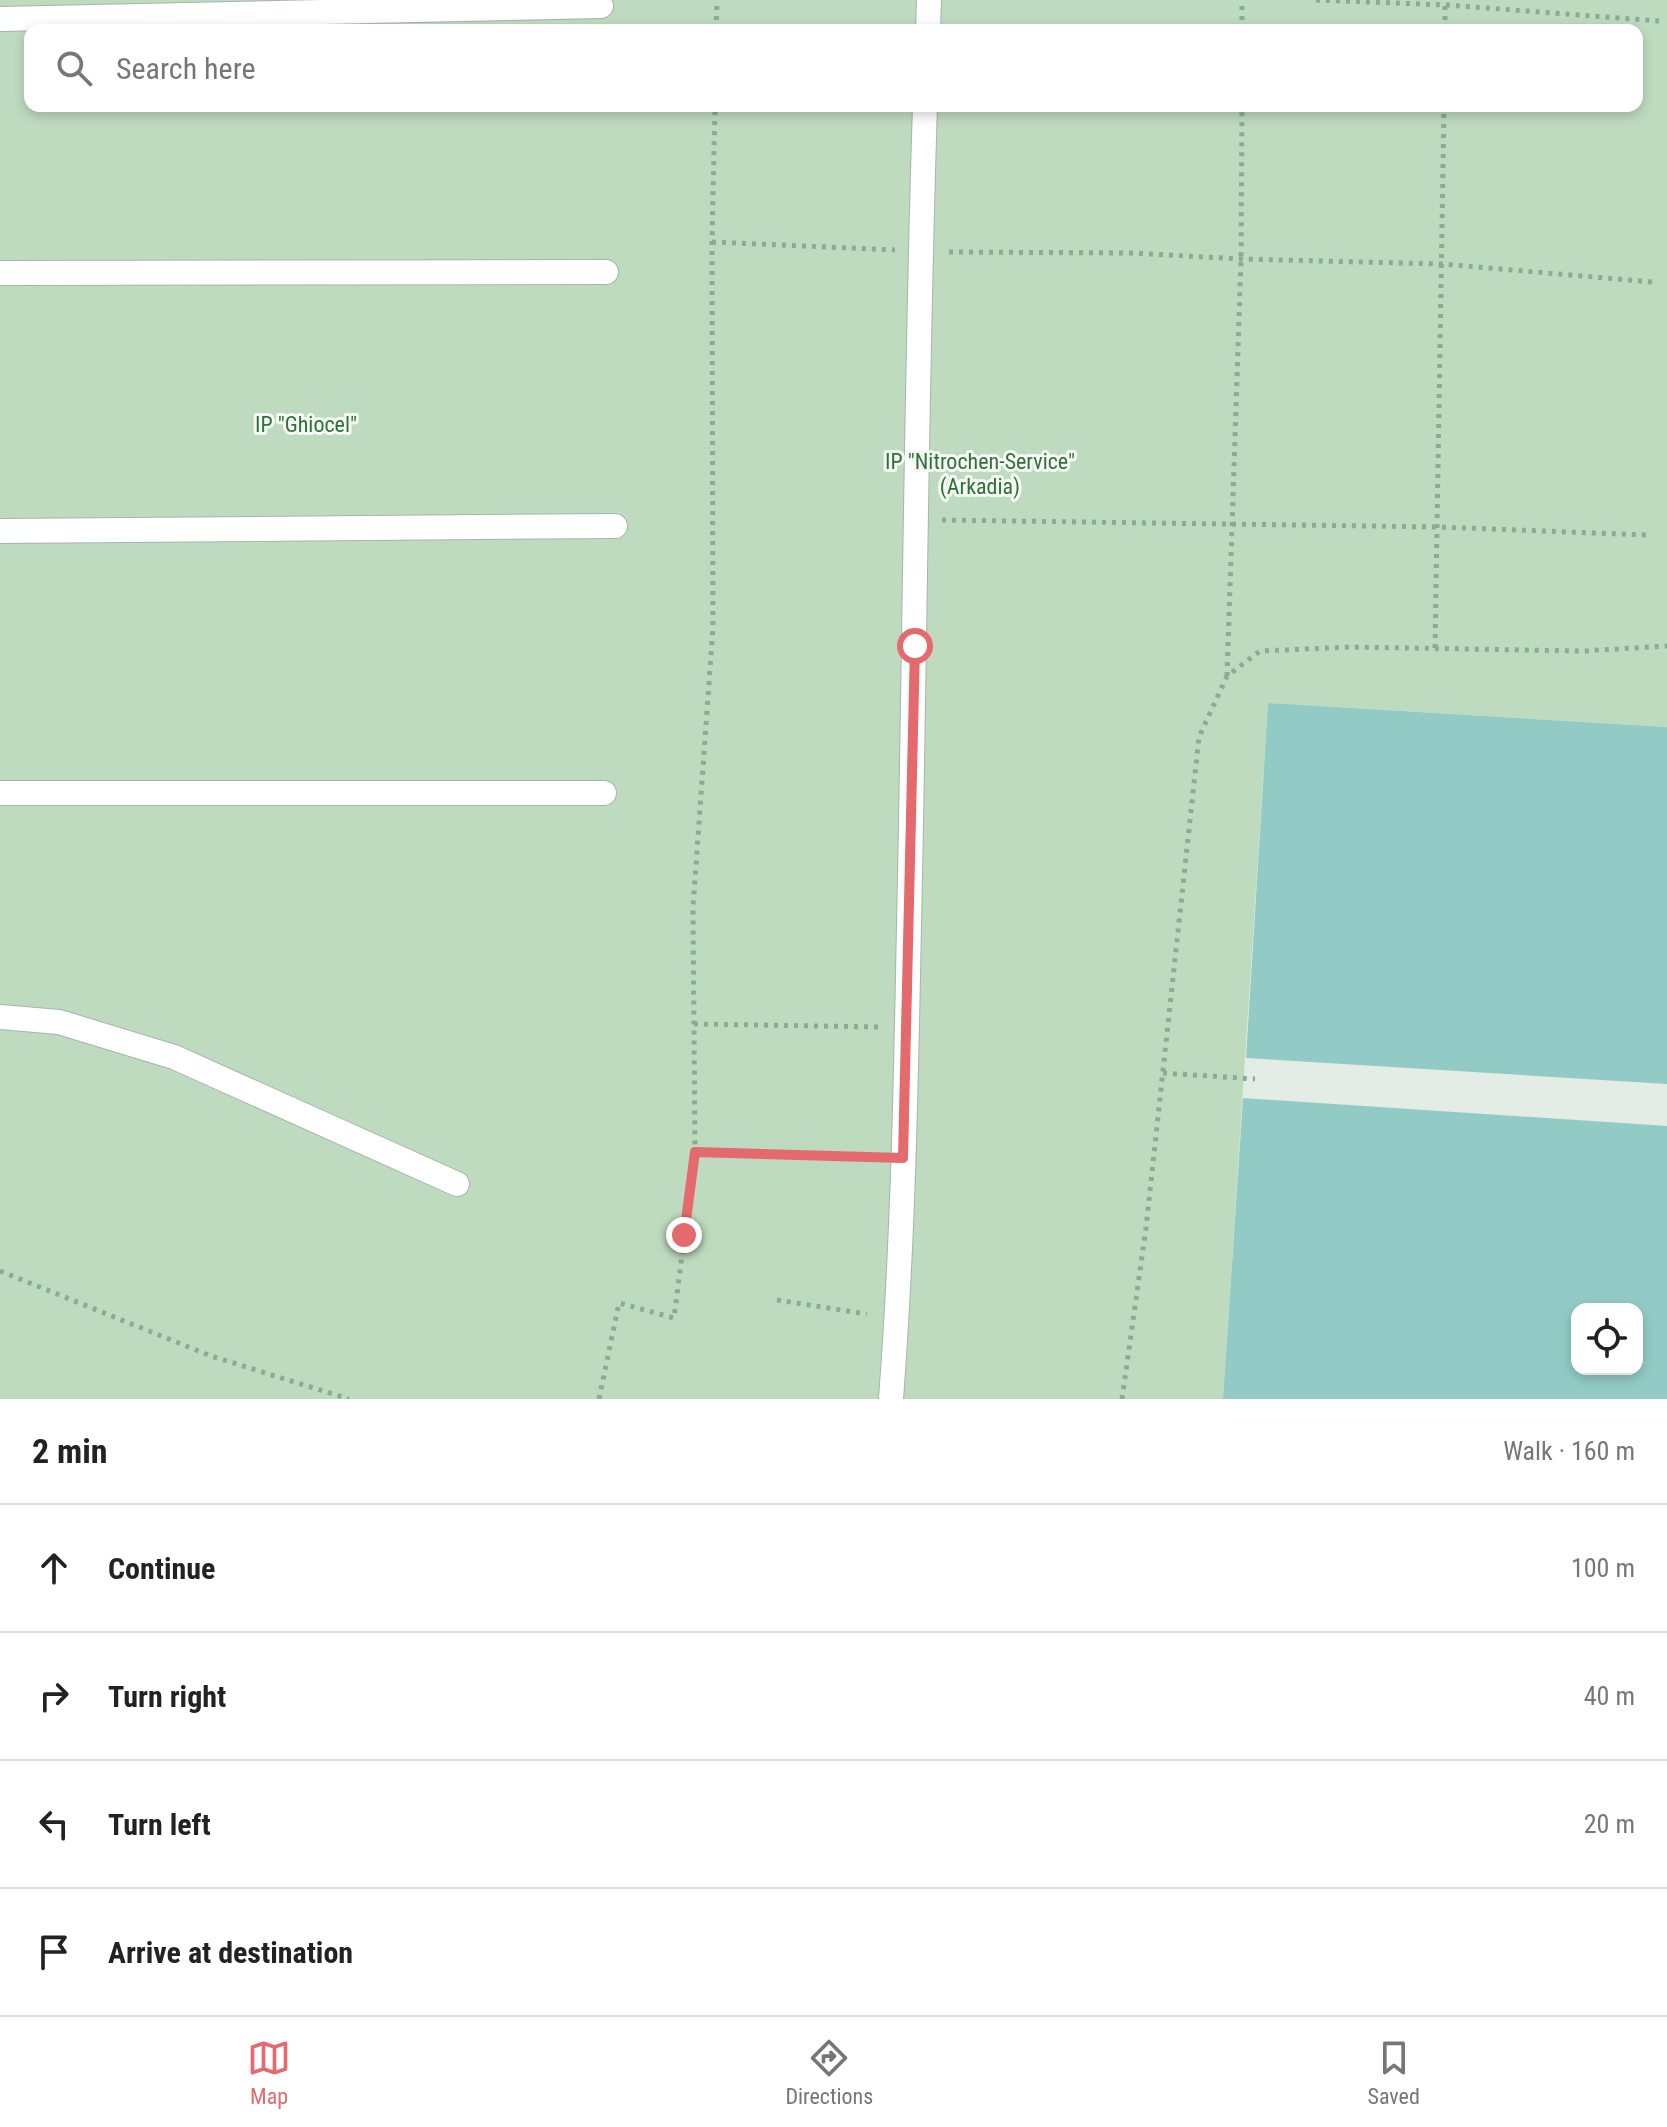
<!DOCTYPE html>
<meta charset="utf-8">
<style>
body{margin:0;font-family:"Roboto Condensed",sans-serif;background:#f2f2f2;color:#222}
.controls{position:absolute;right:24px;bottom:24px;display:grid;overflow:hidden;border-radius:16px;box-shadow:0 4px 12px #0003}
.controls button{width:72px;height:72px;display:grid;place-items:center;padding:0;border:0;border-bottom:2px solid #e0e0e0;background:#fff;color:#222;font:40px sans-serif}
.stop{position:absolute;width:24px;height:24px;margin:-18px;border:6px solid #e46a6e;border-radius:50%;background:#fff}
.stop.end{background:#e46a6e;border-color:#fff;box-shadow:0 2px 8px #0008}
.list{margin:0;padding:0;list-style:none}
h2{display:flex;justify-content:space-between;align-items:center;height:104px;margin:0;padding:0 32px;font-size:34px}
h2 small{font-size:26px;font-weight:400;color:#767676}
.list li{display:grid;grid-template-columns:52px 1fr auto;gap:24px;align-items:center;box-sizing:border-box;height:128px;padding:0 32px;border-top:2px solid #e0e0e0}
.list b{display:block;font-size:30px;white-space:nowrap}
.list em{font-size:26px;font-style:normal;color:#767676}
.icon{flex:none;width:44px;height:44px;fill:none;stroke:currentColor;stroke-width:2;stroke-linecap:round;stroke-linejoin:round}
.map{position:relative;flex:none;width:1667px;height:1399px;overflow:hidden}
.search{position:absolute;background:#fff;box-shadow:0 4px 12px #0003;left:24px;right:24px;top:24px;height:88px;display:flex;align-items:center;gap:20px;box-sizing:border-box;padding:0 28px;border-radius:16px;color:#767676;font-size:30px}
.sheet{height:616px;background:#fff}
nav{display:flex;justify-content:space-around;align-items:center;box-sizing:border-box;height:112px;border-top:2px solid #e0e0e0;background:#fff;font-size:22px;color:#767676}
nav a{display:grid;justify-items:center;gap:4px}
nav .on{color:#e46a6e}
.map>svg:first-child{display:block}
</style>
<div class="map">
<svg width="1667" height="1399" viewBox="0 0 1667 1399">
<rect width="100%" height="100%" fill="#e4ece6"/>
<path fill="#bfdbbf" fill-rule="evenodd" d="M 0,0 L 1667,0 L 1667,727 L 1268,703 L 1223,1399 L 0,1399 ZM 30,30 L 1637,30 L 1637,106 L 30,106 Z"/>
<g fill="#92cbc5" fill-rule="evenodd">
<path d="M 1268,703 L 1667,727 L 1667,1084 L 1246,1058 Z"/>
<path d="M 1243,1098 L 1667,1126 L 1667,1399 L 1223,1399 ZM 1577,1309 L 1637,1309 L 1637,1369 L 1577,1369 Z"/>
</g>
<g fill="none" stroke-linecap="round" stroke-linejoin="round">
<g stroke="#a7b4ac" stroke-width="26">
<g id="minor">
<path d="M 0,19 L 601,6"/>
<path d="M 928,30 L 929,0"/>
<path d="M 0,273 L 606,272"/>
<path d="M 0,531 L 615,526"/>
<path d="M 0,793 L 604,793"/>
<path d="M 0,1017 L 59,1022 L 174,1057 L 457,1184"/>
<path d="M 891,1399 C 903,1241 906,1083 909,925 C 915,652 916,379 925,106"/>
</g>
</g>
<g stroke="#88ad97" stroke-width="5" stroke-dasharray="4 6" stroke-linecap="butt">
<path d="M 1316,0 L 1446,5 L 1659,21"/>
<path d="M 716,30 L 717,0"/>
<path d="M 1242,30 L 1242,0"/>
<path d="M 1445,30 L 1445,0"/>
<path d="M 712,242 L 895,250"/>
<path d="M 949,252 L 1132,253 L 1241,259 L 1442,264 L 1652,282"/>
<path d="M 942,520 L 1438,527 L 1647,535"/>
<path d="M 1435,648 L 1444,106"/>
<path d="M 1227,676 L 1241,259 L 1242,106"/>
<path d="M 694,1024 L 881,1027"/>
<path d="M 1163,1073 L 1255,1079"/>
<path d="M 695,1152 L 878,1157"/>
<path d="M 0,1271 L 211,1356 L 349,1399"/>
<path d="M 777,1300 L 867,1314"/>
<path d="M 599,1399 L 619,1303 L 674,1318 L 695,1152 L 693,907 L 713,627 L 712,242 L 715,106"/>
<path d="M 1122,1399 L 1146,1228 L 1199,737 L 1227,676 L 1260,651 L 1350,647 L 1584,651 L 1667,646"/>
</g>
<use href="#minor" stroke="#fff" stroke-width="24"/>
</g>
<g fill="none" stroke-linecap="round" stroke-linejoin="round">
<path stroke="#e46a6e" stroke-width="10" d="M 684,1235 L 695,1152 L 903,1158 L 915,646"/>
</g>
<g text-anchor="middle" stroke-width="6" stroke-linejoin="round" paint-order="stroke">
<g font-size="22" fill="#336f3a" stroke="#f4f9f5">
<text x="306" y="432">IP "Ghiocel"</text>
<text x="980" y="469">IP "Nitrochen-Service"<tspan x="980" dy="25">(Arkadia)</tspan></text>
</g>
</g>
</svg>
<div class="controls">
<button><svg class="icon" aria-label="locate" viewBox="0 0 24 24"><circle cx="12" cy="12" r="6"/><path d="M12 2v4M12 18v4M2 12h4M18 12h4"/></svg></button>
</div>
<div class="stop" style="left:915px;top:646px"></div>
<div class="stop end" style="left:684px;top:1235px"></div>
<div class="search"><svg class="icon" aria-label="search" viewBox="0 0 24 24"><circle cx="10" cy="10" r="6"/><path d="M15 15l6 6"/></svg>Search here</div>
</div>
<section class="sheet">
<h2>2 min<small>Walk · 160 m</small></h2>
<ul class="list">
<li><svg class="icon" aria-label="ahead" viewBox="0 0 24 24"><path d="M12 20V5M6 11l6-6 6 6"/></svg><div><b>Continue</b></div><em>100 m</em></li>
<li><svg class="icon" aria-label="right" viewBox="0 0 24 24"><path d="M7 20v-9h11M14 6l5 5-5 5"/></svg><div><b>Turn right</b></div><em>40 m</em></li>
<li><svg class="icon" aria-label="left" viewBox="0 0 24 24"><path d="M17 20v-9H6M10 6l-5 5 5 5"/></svg><div><b>Turn left</b></div><em>20 m</em></li>
<li><svg class="icon" aria-label="arrive" viewBox="0 0 24 24"><path d="M6 21V4h12l-3 4 3 4H6"/></svg><div><b>Arrive at destination</b></div></li>
</ul>
</section>
<nav>
<a class="on"><svg class="icon" aria-label="map" viewBox="0 0 24 24"><path d="M3 6l6-2 6 2 6-2v14l-6 2-6-2-6 2zM9 4v14M15 6v14"/></svg>Map</a>
<a><svg class="icon" aria-label="directions" viewBox="0 0 24 24"><path d="M12 3l9 9-9 9-9-9zM9 14v-3h6M13 9l2 2-2 2"/></svg>Directions</a>
<a><svg class="icon" aria-label="saved" viewBox="0 0 24 24"><path d="M7 4h10v16l-5-4-5 4z"/></svg>Saved</a>
</nav>
